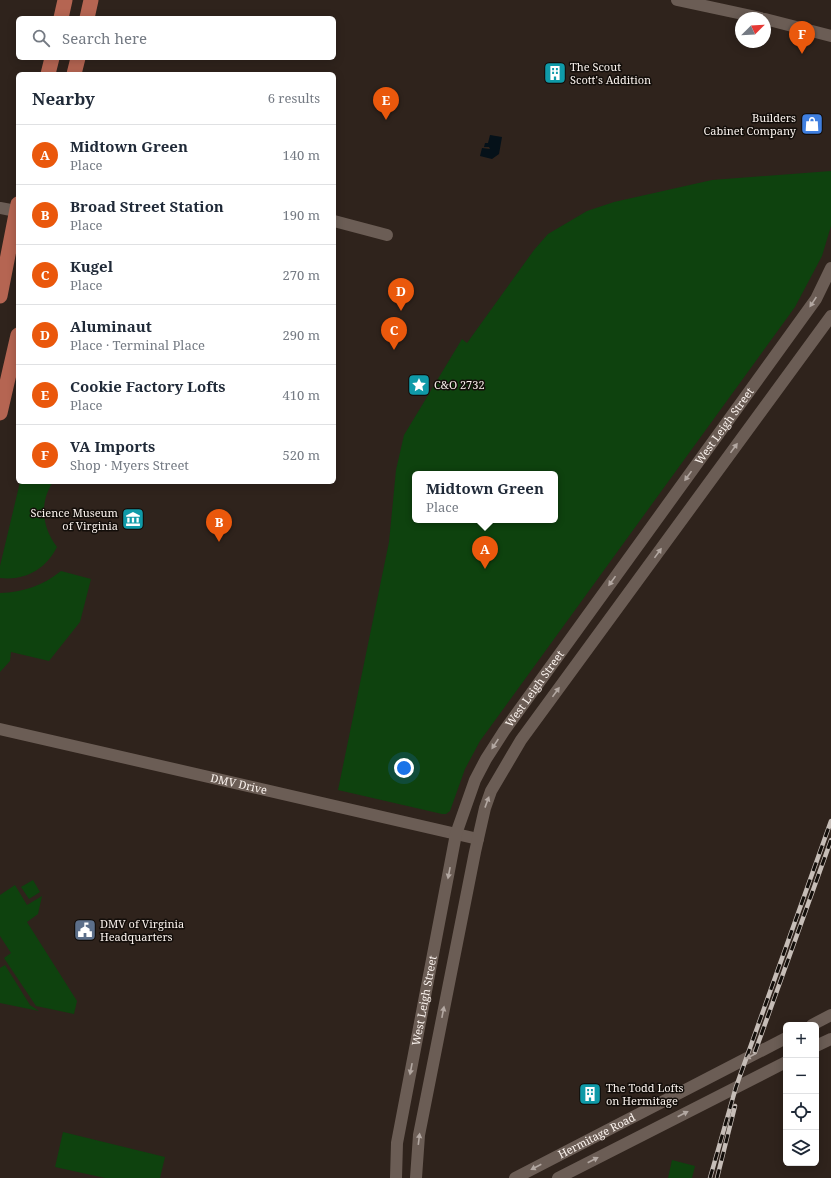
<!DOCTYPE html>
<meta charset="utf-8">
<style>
body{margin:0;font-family:"Noto Serif",serif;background:#f2f2f3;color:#1f2937}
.controls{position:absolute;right:12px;bottom:12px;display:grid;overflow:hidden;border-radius:6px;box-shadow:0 2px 10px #0003}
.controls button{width:36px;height:36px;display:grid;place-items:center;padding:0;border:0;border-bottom:1px solid #e0e1e3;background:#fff;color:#1f2937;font:20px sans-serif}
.compass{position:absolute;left:735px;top:12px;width:36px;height:36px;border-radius:50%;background:#fff;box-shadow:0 2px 10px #0003;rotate:66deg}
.you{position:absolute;left:404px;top:768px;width:14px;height:14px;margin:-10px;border:3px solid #fff;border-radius:50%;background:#1a73e8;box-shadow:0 0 0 6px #1a73e833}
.badge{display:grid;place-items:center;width:26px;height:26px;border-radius:50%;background:#ea580c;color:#fff;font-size:13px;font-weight:700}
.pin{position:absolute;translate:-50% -33px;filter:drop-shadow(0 1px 2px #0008)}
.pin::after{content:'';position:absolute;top:21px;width:14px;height:12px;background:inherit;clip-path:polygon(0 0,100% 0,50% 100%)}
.popup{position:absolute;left:412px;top:471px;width:146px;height:52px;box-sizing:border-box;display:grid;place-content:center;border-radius:6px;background:#fff;filter:drop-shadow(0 1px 3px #0005);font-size:13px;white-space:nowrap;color:#747a83}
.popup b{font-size:15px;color:#1f2937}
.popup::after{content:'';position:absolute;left:50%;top:100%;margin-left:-8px;border:8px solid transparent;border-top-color:#fff}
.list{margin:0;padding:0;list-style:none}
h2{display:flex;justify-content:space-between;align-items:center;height:52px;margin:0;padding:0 16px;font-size:17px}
h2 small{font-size:13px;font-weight:400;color:#747a83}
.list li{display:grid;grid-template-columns:26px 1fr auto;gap:12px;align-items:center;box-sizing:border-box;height:60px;padding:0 16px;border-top:1px solid #e0e1e3}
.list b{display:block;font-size:15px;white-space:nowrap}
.list p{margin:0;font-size:13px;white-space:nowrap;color:#747a83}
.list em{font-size:13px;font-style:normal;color:#747a83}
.icon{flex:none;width:22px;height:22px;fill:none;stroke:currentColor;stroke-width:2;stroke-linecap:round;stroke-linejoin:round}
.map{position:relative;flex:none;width:831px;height:1178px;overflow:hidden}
.search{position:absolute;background:#fff;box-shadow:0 2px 10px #0003;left:16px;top:16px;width:320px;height:44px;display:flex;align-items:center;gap:10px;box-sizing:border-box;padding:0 14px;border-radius:6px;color:#747a83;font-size:15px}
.panel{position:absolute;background:#fff;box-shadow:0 2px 10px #0003;left:16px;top:72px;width:320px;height:412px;border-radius:6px}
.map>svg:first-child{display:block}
</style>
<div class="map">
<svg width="831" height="1178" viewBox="0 0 831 1178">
<rect width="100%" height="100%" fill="#2f231c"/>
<g fill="#0e420e" fill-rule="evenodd">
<path d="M 831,171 L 831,226 L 822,256 L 795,307 L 480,741 L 465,769 L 450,811 L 446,814 L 442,814 L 338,790 L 389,542 L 396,470 L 404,435 L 462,339 L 467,343 L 534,250 L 548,234 L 587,211 L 614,202 L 712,180 ZM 415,474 L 555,474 L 555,520 L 415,520 Z"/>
<path d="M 20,482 L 53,482 C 39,503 42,527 57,547 C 46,569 25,581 0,578 L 0,566 Z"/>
<path d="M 61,571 L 91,579 L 80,622 L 49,661 L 11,652 L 10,661 L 0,672 L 0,593 C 24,592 42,586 61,571 Z"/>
<path d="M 33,880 L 40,892 L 29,899 L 21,887 Z"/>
<path d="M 15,885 L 27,905 L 42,896 L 38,914 L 27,922 L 77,1001 L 74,1014 L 36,1006 L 4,958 L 11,953 L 0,936 L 0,895 Z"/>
<path d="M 5,965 L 30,1005 L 39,1011 L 0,1003 L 0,968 Z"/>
<path d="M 63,1132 L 165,1157 L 160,1178 L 105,1178 L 55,1167 Z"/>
<path d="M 672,1160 L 695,1166 L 692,1178 L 668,1178 Z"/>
</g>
<path fill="#051119" d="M 490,135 L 502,137 L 499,154 L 492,159 L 480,156 L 482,148 L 490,149 L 489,147 L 484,147 L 485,143 L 488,143 Z"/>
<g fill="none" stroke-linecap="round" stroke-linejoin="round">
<g stroke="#6b5d55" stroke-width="12">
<path d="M 677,0 L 761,18"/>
<path d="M 765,19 L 831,36"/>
<path d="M 0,208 L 16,211"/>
<path d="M 334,221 L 387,235"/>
<path id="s1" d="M 0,729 L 478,839"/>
<path d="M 812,1025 L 831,1015"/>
<path d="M 816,1046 L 831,1039"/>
<path id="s2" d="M 396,1178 L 397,1143 L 456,834 L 475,780 L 486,759 L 504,731 L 816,299 L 831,268"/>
<path d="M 416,1178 L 419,1135 L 475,852 L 485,808 L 491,791 L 521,740 L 831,316"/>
<path id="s3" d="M 515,1178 L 786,1038"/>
<path d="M 558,1178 L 786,1062"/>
</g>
<g stroke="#b56552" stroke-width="15">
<path d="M 61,18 L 65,0"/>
<path d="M 87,18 L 91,0"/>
<path d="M 48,74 L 52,58"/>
<path d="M 74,74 L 78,58"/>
<path d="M 0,296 L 18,204"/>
<path d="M 0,413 L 18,335"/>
</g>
<g stroke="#c6bdb7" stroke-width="4.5">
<g id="rail">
<path d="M 755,1052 L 831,840"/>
<path d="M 710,1178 L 736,1087 L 831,821"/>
<path d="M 717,1178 L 735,1106"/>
</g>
</g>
<use href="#rail" stroke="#130e0a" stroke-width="3" stroke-dasharray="9" stroke-linecap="butt"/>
</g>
<defs><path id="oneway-solid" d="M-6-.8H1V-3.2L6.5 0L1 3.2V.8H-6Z"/></defs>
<g fill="#b3a8a2">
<use href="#oneway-solid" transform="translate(813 302) rotate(124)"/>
<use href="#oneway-solid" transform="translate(734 448) rotate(-54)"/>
<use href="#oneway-solid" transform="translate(688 476) rotate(126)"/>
<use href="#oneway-solid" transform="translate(658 553) rotate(-54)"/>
<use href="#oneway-solid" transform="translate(612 581) rotate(126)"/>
<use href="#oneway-solid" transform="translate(556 692) rotate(-54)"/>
<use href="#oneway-solid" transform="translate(495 744) rotate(124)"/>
<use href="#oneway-solid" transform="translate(487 802) rotate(-70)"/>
<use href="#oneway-solid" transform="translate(449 873) rotate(101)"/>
<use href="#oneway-solid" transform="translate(443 1012) rotate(-79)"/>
<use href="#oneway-solid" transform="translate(751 1056) rotate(153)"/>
<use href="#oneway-solid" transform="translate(411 1069) rotate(101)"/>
<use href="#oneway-solid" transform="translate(683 1114) rotate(-27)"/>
<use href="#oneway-solid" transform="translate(419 1139) rotate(-83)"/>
<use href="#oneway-solid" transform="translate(593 1160) rotate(-27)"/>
<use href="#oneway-solid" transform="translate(536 1167) rotate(153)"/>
</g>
<defs>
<g id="building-square" transform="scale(1.15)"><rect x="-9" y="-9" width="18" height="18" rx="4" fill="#0f9aa8" stroke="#130e0a"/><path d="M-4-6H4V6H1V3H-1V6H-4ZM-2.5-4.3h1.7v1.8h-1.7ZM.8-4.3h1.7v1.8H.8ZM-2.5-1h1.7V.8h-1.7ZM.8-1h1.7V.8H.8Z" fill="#fff"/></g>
<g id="shop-square" transform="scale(1.15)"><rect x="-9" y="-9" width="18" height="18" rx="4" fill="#3f7fe0" stroke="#130e0a"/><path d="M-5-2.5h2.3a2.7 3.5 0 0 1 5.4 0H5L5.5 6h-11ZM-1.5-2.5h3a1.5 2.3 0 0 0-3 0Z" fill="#fff"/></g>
<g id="sight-square" transform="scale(1.15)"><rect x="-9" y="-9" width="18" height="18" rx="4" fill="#0f9aa8" stroke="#130e0a"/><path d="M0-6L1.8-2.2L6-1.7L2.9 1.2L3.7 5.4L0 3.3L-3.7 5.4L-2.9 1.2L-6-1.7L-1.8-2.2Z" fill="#fff"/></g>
<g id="museum-square" transform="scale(1.15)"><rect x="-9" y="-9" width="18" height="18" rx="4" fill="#0f9aa8" stroke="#130e0a"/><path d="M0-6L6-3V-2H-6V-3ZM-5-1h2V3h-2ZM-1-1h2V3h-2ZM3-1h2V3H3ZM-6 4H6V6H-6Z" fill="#fff"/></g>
<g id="civic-square" transform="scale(1.15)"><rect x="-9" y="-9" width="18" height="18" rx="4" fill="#5c6f8a" stroke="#130e0a"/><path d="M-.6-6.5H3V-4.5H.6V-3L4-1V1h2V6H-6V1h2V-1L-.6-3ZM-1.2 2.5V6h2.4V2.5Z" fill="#fff"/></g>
</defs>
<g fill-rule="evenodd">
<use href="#building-square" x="555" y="73"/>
<use href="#shop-square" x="812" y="124"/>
<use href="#sight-square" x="419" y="385"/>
<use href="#museum-square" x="133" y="519"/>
<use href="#civic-square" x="85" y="930"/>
<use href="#building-square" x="590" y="1094"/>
</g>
<g text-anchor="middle" stroke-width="3" stroke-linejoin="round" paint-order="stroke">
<g font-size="11" fill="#fbf3ee" stroke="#130e0a" text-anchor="start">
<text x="570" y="71">The Scout<tspan x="570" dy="13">Scott's Addition</tspan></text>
<text x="796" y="122" text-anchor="end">Builders<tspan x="796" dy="13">Cabinet Company</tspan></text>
<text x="434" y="389">C&amp;O 2732</text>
<text x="118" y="517" text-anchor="end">Science Museum<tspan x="118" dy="13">of Virginia</tspan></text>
<text x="100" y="928">DMV of Virginia<tspan x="100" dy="13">Headquarters</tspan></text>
<text x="606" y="1092">The Todd Lofts<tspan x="606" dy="13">on Hermitage</tspan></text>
</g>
<g font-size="11" fill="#fbf3ee" stroke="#130e0a">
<text dy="4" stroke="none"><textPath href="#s2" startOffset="840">West Leigh Street</textPath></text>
<text dy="4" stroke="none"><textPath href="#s2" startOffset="516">West Leigh Street</textPath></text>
<text dy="4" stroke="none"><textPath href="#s1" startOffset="245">DMV Drive</textPath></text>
<text dy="4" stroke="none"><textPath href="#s2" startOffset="180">West Leigh Street</textPath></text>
<text dy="4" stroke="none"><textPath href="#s3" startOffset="92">Hermitage Road</textPath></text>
</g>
</g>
</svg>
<div class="controls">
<button>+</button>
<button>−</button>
<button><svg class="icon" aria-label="locate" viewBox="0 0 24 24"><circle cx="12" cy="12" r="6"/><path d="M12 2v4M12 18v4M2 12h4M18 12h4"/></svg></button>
<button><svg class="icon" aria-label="layers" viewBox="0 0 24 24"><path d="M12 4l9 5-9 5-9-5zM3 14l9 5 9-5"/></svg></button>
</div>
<svg class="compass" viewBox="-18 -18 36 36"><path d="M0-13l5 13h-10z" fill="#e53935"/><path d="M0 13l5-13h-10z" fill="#747a83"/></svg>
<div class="you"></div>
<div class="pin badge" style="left:485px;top:569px">A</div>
<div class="popup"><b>Midtown Green</b>Place</div>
<div class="pin badge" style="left:219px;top:542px">B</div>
<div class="pin badge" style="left:394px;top:350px">C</div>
<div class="pin badge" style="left:401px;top:311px">D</div>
<div class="pin badge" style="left:386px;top:120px">E</div>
<div class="pin badge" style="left:802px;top:54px">F</div>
<div class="search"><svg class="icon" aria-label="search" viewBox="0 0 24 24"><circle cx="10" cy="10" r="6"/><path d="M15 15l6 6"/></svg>Search here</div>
<section class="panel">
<h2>Nearby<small>6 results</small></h2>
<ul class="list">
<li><span class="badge">A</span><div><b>Midtown Green</b><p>Place</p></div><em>140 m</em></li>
<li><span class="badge">B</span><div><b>Broad Street Station</b><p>Place</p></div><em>190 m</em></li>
<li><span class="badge">C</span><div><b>Kugel</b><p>Place</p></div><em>270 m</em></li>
<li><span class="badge">D</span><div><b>Aluminaut</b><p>Place · Terminal Place</p></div><em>290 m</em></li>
<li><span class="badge">E</span><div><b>Cookie Factory Lofts</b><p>Place</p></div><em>410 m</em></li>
<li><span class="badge">F</span><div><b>VA Imports</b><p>Shop · Myers Street</p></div><em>520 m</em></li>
</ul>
</section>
</div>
